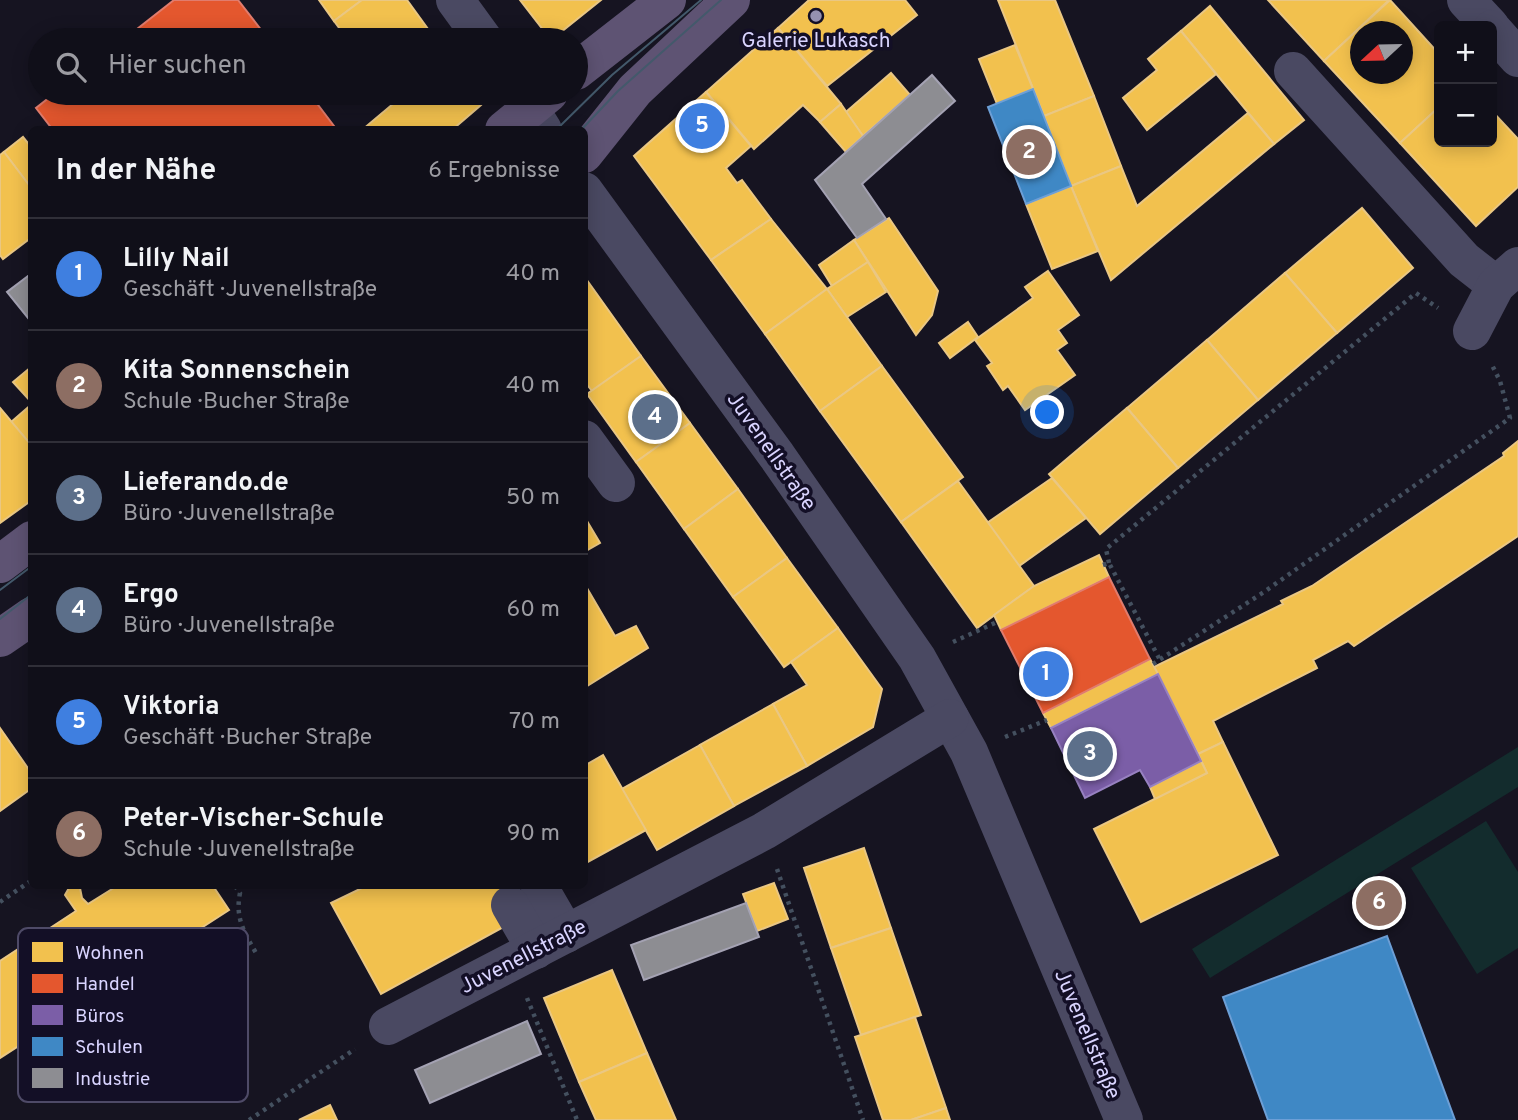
<!DOCTYPE html>
<html lang="de">
<meta charset="utf-8">
<style>
body{margin:0;font-family:Overpass,sans-serif;background:#1e1d26;color:#f1f3f6}
.controls{position:absolute;right:21px;top:21px;display:grid;overflow:hidden;border-radius:10px;box-shadow:0 4px 18px #0003}
.controls button{width:63px;height:63px;display:grid;place-items:center;padding:0;border:0;border-bottom:2px solid #302f38;background:#100f19;color:#f1f3f6;font:35px sans-serif}
.compass{position:absolute;left:1350px;top:21px;width:63px;height:63px;border-radius:50%;background:#100f19;box-shadow:0 4px 18px #0003;rotate:248deg}
.you{position:absolute;left:1048px;top:413px;width:24px;height:24px;margin:-18px;border:5px solid #fff;border-radius:50%;background:#1a73e8;box-shadow:0 0 0 10px #1a73e833}
.badge{display:grid;place-items:center;width:46px;height:46px;border-radius:50%;background:#ea580c;color:#fff;font-size:23px;font-weight:700}
.pin{position:absolute;translate:-50% -50%;border:4px solid #fff;box-shadow:0 2px 7px #0006}
.list{margin:0;padding:0;list-style:none}
h2{display:flex;justify-content:space-between;align-items:center;height:91px;margin:0;padding:0 28px;font-size:30px}
h2 small{font-size:23px;font-weight:400;color:#9c9ca2}
.list li{display:grid;grid-template-columns:46px 1fr auto;gap:21px;align-items:center;box-sizing:border-box;height:112px;padding:0 28px;border-top:2px solid #302f38}
.list b{display:block;font-size:26px;white-space:nowrap}
.list p{margin:0;font-size:23px;white-space:nowrap;color:#9c9ca2}
.list em{font-size:23px;font-style:normal;color:#9c9ca2}
.icon{flex:none;width:38px;height:38px;fill:none;stroke:currentColor;stroke-width:2;stroke-linecap:round;stroke-linejoin:round}
.map{position:relative;flex:none;width:1518px;height:1120px;overflow:hidden}
.search{position:absolute;background:#100f19;box-shadow:0 4px 18px #0003;left:28px;top:28px;width:560px;height:77px;display:flex;align-items:center;gap:18px;box-sizing:border-box;padding:0 24px;border-radius:38px;color:#9c9ca2;font-size:26px}
.panel{position:absolute;background:#100f19;box-shadow:0 4px 18px #0003;left:28px;top:126px;width:560px;height:763px;border-radius:10px}
.map>svg:first-child{display:block}
</style>
<div class="map">
<svg width="1518" height="1120" viewBox="0 0 1518 1120">
<rect width="100%" height="100%" fill="#161421"/>
<g fill="#132c2d">
<path d="M 1518,747 L 1518,787 L 1210,978 L 1192,949 Z"/>
<path d="M 1486,821 L 1518,872 L 1518,948 L 1477,974 L 1411,868 Z"/>
</g>
<g fill="#f2c14e" stroke="#eac783" stroke-width="2" fill-rule="evenodd">
<path d="M 319,0 L 362,0 L 334,21 Z"/>
<path d="M 362,0 L 407,0 L 436,40 L 348,40 L 334,21 Z"/>
<path d="M 520,0 L 601,0 L 551,40 Z"/>
<path d="M 809,0 L 905,0 L 917,15 L 827,86 L 778,28 Z"/>
<path d="M 998,0 L 1055,0 L 1094,96 L 1044,116 Z"/>
<path d="M 1268,0 L 1389,0 L 1324,61 Z"/>
<path d="M 1390,0 L 1439,54 L 1439,107 L 1400,143 L 1324,61 ZM 1360,32 L 1402,32 L 1402,74 L 1360,74 Z"/>
<path d="M 1210,6 L 1304,120 L 1274,144 L 1181,31 Z"/>
<path d="M 778,28 L 841,104 L 820,122 L 803,105 L 754,149 L 706,92 Z"/>
<path d="M 1181,31 L 1216,74 L 1147,130 L 1123,98 L 1157,70 L 1148,59 Z"/>
<path d="M 1015,45 L 1033,89 L 997,104 L 979,59 Z"/>
<path d="M 891,73 L 910,95 L 863,136 L 846,112 Z"/>
<path d="M 706,92 L 751,146 L 726,168 L 737,183 L 742,180 L 771,219 L 711,260 L 634,156 Z"/>
<path d="M 406,93 L 472,93 L 481,105 L 452,130 L 362,130 Z"/>
<path d="M 1094,96 L 1121,166 L 1071,186 L 1044,116 Z"/>
<path d="M 841,104 L 863,136 L 846,152 L 820,122 Z"/>
<path d="M 1439,107 L 1439,142 L 1492,142 L 1492,111 L 1518,139 L 1518,187 L 1476,226 L 1400,143 Z"/>
<path d="M 1248,113 L 1274,144 L 1111,280 L 1071,186 L 1121,166 L 1137,206 Z"/>
<path d="M 23,137 L 32,148 L 32,189 L 4,152 Z"/>
<path d="M 4,152 L 32,189 L 32,237 L 3,259 L 0,255 L 0,155 Z"/>
<path d="M 1071,186 L 1098,251 L 1052,269 L 1026,204 Z"/>
<path d="M 1362,208 L 1413,268 L 1337,333 L 1285,273 Z"/>
<path d="M 889,218 L 938,291 L 932,315 L 916,335 L 854,240 Z"/>
<path d="M 771,219 L 827,289 L 765,334 L 711,260 Z"/>
<path d="M 854,240 L 868,262 L 832,286 L 819,265 Z"/>
<path d="M 868,262 L 886,292 L 847,317 L 827,289 Z"/>
<path d="M 1048,271 L 1079,315 L 1058,330 L 1067,343 L 1057,350 L 1075,375 L 1025,410 L 1008,386 L 1003,390 L 987,366 L 992,363 L 975,340 L 1033,298 L 1025,287 Z"/>
<path d="M 1285,273 L 1337,333 L 1258,400 L 1207,340 Z"/>
<path d="M 584,276 L 641,356 L 592,391 L 584,381 Z"/>
<path d="M 827,289 L 882,366 L 820,411 L 765,334 Z"/>
<path d="M 968,322 L 978,337 L 950,358 L 939,343 Z"/>
<path d="M 1207,340 L 1258,400 L 1178,468 L 1127,408 Z"/>
<path d="M 641,356 L 690,423 L 636,462 L 587,394 Z"/>
<path d="M 882,366 L 963,477 L 901,522 L 820,411 Z"/>
<path d="M 31,367 L 32,368 L 32,403 L 13,382 Z"/>
<path d="M 32,404 L 32,446 L 11,422 Z"/>
<path d="M 0,408 L 32,446 L 32,500 L 0,523 Z"/>
<path d="M 1127,408 L 1178,468 L 1100,534 L 1049,474 Z"/>
<path d="M 690,423 L 738,489 L 684,529 L 636,462 Z"/>
<path d="M 1518,441 L 1518,536 L 1354,646 L 1348,641 L 1313,660 L 1317,668 L 1213,721 L 1223,742 L 1198,754 L 1154,667 L 1283,604 L 1281,601 L 1312,586 L 1504,456 L 1503,453 Z"/>
<path d="M 1052,478 L 1086,518 L 1019,566 L 987,523 Z"/>
<path d="M 958,481 L 1034,586 L 977,628 L 901,522 Z"/>
<path d="M 738,489 L 787,558 L 733,597 L 684,529 Z"/>
<path d="M 584,516 L 600,543 L 584,552 Z"/>
<path d="M 1099,555 L 1109,577 L 1001,630 L 994,615 L 1034,586 Z"/>
<path d="M 787,558 L 838,628 L 784,667 L 733,597 Z"/>
<path d="M 584,583 L 615,636 L 636,626 L 648,648 L 584,688 Z"/>
<path d="M 838,628 L 882,689 L 873,727 L 807,766 L 773,704 L 807,685 L 791,662 Z"/>
<path d="M 1150,659 L 1158,674 L 1051,728 L 1043,713 Z"/>
<path d="M 773,704 L 807,766 L 734,806 L 700,745 Z"/>
<path d="M 0,728 L 32,774 L 32,788 L 0,811 Z"/>
<path d="M 1223,742 L 1278,855 L 1141,922 L 1094,829 L 1207,773 L 1198,754 Z"/>
<path d="M 700,745 L 734,806 L 657,850 L 622,789 Z"/>
<path d="M 603,755 L 646,830 L 584,864 L 584,766 Z"/>
<path d="M 1201,761 L 1207,773 L 1155,799 L 1150,787 Z"/>
<path d="M 864,848 L 891,928 L 831,948 L 804,868 Z"/>
<path d="M 774,883 L 788,919 L 757,931 L 743,894 Z"/>
<path d="M 70,886 L 80,888 L 82,898 L 88,904 L 117,886 L 213,886 L 229,910 L 0,1058 L 0,961 L 76,911 L 65,895 Z"/>
<path d="M 366,886 L 509,886 L 518,902 L 509,924 L 381,994 L 331,903 Z"/>
<path d="M 891,928 L 921,1015 L 861,1035 L 831,948 Z"/>
<path d="M 612,970 L 647,1053 L 579,1082 L 544,998 Z"/>
<path d="M 915,1017 L 946,1108 L 911,1120 L 883,1120 L 855,1037 Z"/>
<path d="M 647,1053 L 676,1120 L 596,1120 L 579,1082 Z"/>
<path d="M 330,1105 L 337,1120 L 299,1120 Z"/>
<path d="M 946,1108 L 950,1120 L 911,1120 Z"/>
</g>
<g fill="#e4572e" stroke="#e17c6d" stroke-width="2">
<path d="M 174,0 L 238,0 L 269,40 L 123,40 Z"/>
<path d="M 55,93 L 309,93 L 337,130 L 53,130 L 36,108 Z"/>
<path d="M 1109,577 L 1150,659 L 1043,713 L 1001,630 Z"/>
</g>
<path fill="#7b5ea7" stroke="#9781c1" stroke-width="2" d="M 1158,674 L 1201,761 L 1150,787 L 1140,770 L 1085,798 L 1051,728 Z"/>
<g fill="#3f88c5" stroke="#6d9fd6" stroke-width="2">
<path d="M 1033,89 L 1071,186 L 1026,204 L 988,107 Z"/>
<path d="M 1387,936 L 1455,1120 L 1268,1120 L 1223,997 Z"/>
</g>
<g fill="#8d8d92" stroke="#a4a2b3" stroke-width="2">
<path d="M 932,75 L 955,101 L 862,184 L 886,219 L 857,238 L 815,180 Z"/>
<path d="M 32,273 L 32,323 L 7,292 Z"/>
<path d="M 746,903 L 759,937 L 644,980 L 631,945 Z"/>
<path d="M 527,1021 L 541,1054 L 430,1103 L 415,1070 Z"/>
</g>
<g fill="none" stroke-linecap="round" stroke-linejoin="round">
<g stroke="#44505f" stroke-width="4.5" stroke-dasharray="3.5 5" stroke-linecap="butt">
<path d="M 1109,563 L 1106,549 L 1416,293 L 1438,308"/>
<path d="M 1103,565 L 1109,563 L 1160,660"/>
<path d="M 953,642 L 997,622"/>
<path d="M 1153,664 L 1264,592 L 1510,418 L 1500,381 L 1491,363"/>
<path d="M 1005,737 L 1047,720"/>
<path d="M 777,869 L 863,1120"/>
<path d="M 235,886 L 240,893 C 235,918 244,932 256,953"/>
<path d="M 0,902 L 32,880"/>
<path d="M 527,998 L 577,1120"/>
<path d="M 249,1120 L 355,1049"/>
</g>
<g stroke="#4a4962" stroke-width="38">
<path d="M 455,0 L 484,40"/>
<path d="M 1466,0 L 1490,26"/>
<path d="M 1492,29 L 1518,58"/>
<path d="M 1293,71 L 1464,260 L 1496,285"/>
<path d="M 520,93 L 543,130"/>
<path d="M 584,191 L 777,456 L 917,658 L 969,752 L 1124,1120"/>
<path d="M 1472,331 L 1496,285 L 1518,266"/>
<path d="M 584,439 L 616,483"/>
<path d="M 540,889 L 566,934"/>
<path d="M 510,905 L 536,950"/>
<path d="M 388,1026 L 764,831 L 950,718"/>
</g>
<g stroke="#5e5373" stroke-width="38">
<path d="M 576,71 L 667,0"/>
<path d="M 504,130 L 549,93"/>
<path d="M 584,154 L 635,90 L 731,0"/>
<path d="M 0,564 L 32,540"/>
<path d="M 0,638 L 32,616"/>
</g>
<g stroke="#43596b" stroke-width="2">
<path d="M 556,130 L 612,75 L 701,0"/>
<path d="M 581,130 L 618,91 L 721,0"/>
<path d="M 0,590 L 32,566"/>
<path d="M 0,619 L 32,594"/>
</g>
</g>
<circle fill="#9591b1" stroke="#130f26" stroke-width="2.5" cx="816" cy="16" r="7"/>
<g text-anchor="middle" stroke-width="7" stroke-linejoin="round" paint-order="stroke">
<g font-size="21" fill="#d9d4ff" stroke="#130f26">
<text x="816" y="47">Galerie Lukasch</text>
</g>
<g font-size="21" fill="#d9d4ff" stroke="#130f26">
<text transform="translate(772 451) rotate(55)" y="7">Juvenellstraße</text>
<text transform="translate(523 956) rotate(-27)" y="7">Juvenellstraße</text>
<text transform="translate(1088 1034) rotate(67)" y="7">Juvenellstraße</text>
</g>
</g>
<rect x="18" y="928" width="230" height="174" rx="10" fill="#130f26" stroke="#4e4a67" stroke-width="2"/>
<rect x="32" y="942" width="31" height="20" fill="#f2c14e"/>
<rect x="32" y="974" width="31" height="19" fill="#e4572e"/>
<rect x="32" y="1005" width="31" height="20" fill="#7b5ea7"/>
<rect x="32" y="1037" width="31" height="19" fill="#3f88c5"/>
<rect x="32" y="1068" width="31" height="20" fill="#8d8d92"/>
<g font-size="19" fill="#d9d4ff">
<text x="75" y="959">Wohnen</text>
<text x="75" y="990">Handel</text>
<text x="75" y="1022">Büros</text>
<text x="75" y="1053">Schulen</text>
<text x="75" y="1085">Industrie</text>
</g>
</svg>
<div class="controls">
<button>+</button>
<button>−</button>
</div>
<svg class="compass" viewBox="-18 -18 36 36"><path d="M0-13l5 13h-10z" fill="#e53935"/><path d="M0 13l5-13h-10z" fill="#9c9ca2"/></svg>
<div class="you"></div>
<div class="pin badge" style="left:1046px;top:674px;background:#3f7fe0">1</div>
<div class="pin badge" style="left:1029px;top:152px;background:#8d6e63">2</div>
<div class="pin badge" style="left:1090px;top:754px;background:#5c6f8a">3</div>
<div class="pin badge" style="left:655px;top:417px;background:#5c6f8a">4</div>
<div class="pin badge" style="left:702px;top:126px;background:#3f7fe0">5</div>
<div class="pin badge" style="left:1379px;top:903px;background:#8d6e63">6</div>
<div class="search"><svg class="icon" aria-label="search" viewBox="0 0 24 24"><circle cx="10" cy="10" r="6"/><path d="M15 15l6 6"/></svg>Hier suchen</div>
<section class="panel">
<h2>In der Nähe<small>6 Ergebnisse</small></h2>
<ul class="list">
<li><span class="badge" style="background:#3f7fe0">1</span><div><b>Lilly Nail</b><p>Geschäft · Juvenellstraße</p></div><em>40 m</em></li>
<li><span class="badge" style="background:#8d6e63">2</span><div><b>Kita Sonnenschein</b><p>Schule · Bucher Straße</p></div><em>40 m</em></li>
<li><span class="badge" style="background:#5c6f8a">3</span><div><b>Lieferando.de</b><p>Büro · Juvenellstraße</p></div><em>50 m</em></li>
<li><span class="badge" style="background:#5c6f8a">4</span><div><b>Ergo</b><p>Büro · Juvenellstraße</p></div><em>60 m</em></li>
<li><span class="badge" style="background:#3f7fe0">5</span><div><b>Viktoria</b><p>Geschäft · Bucher Straße</p></div><em>70 m</em></li>
<li><span class="badge" style="background:#8d6e63">6</span><div><b>Peter-Vischer-Schule</b><p>Schule · Juvenellstraße</p></div><em>90 m</em></li>
</ul>
</section>
</div>
